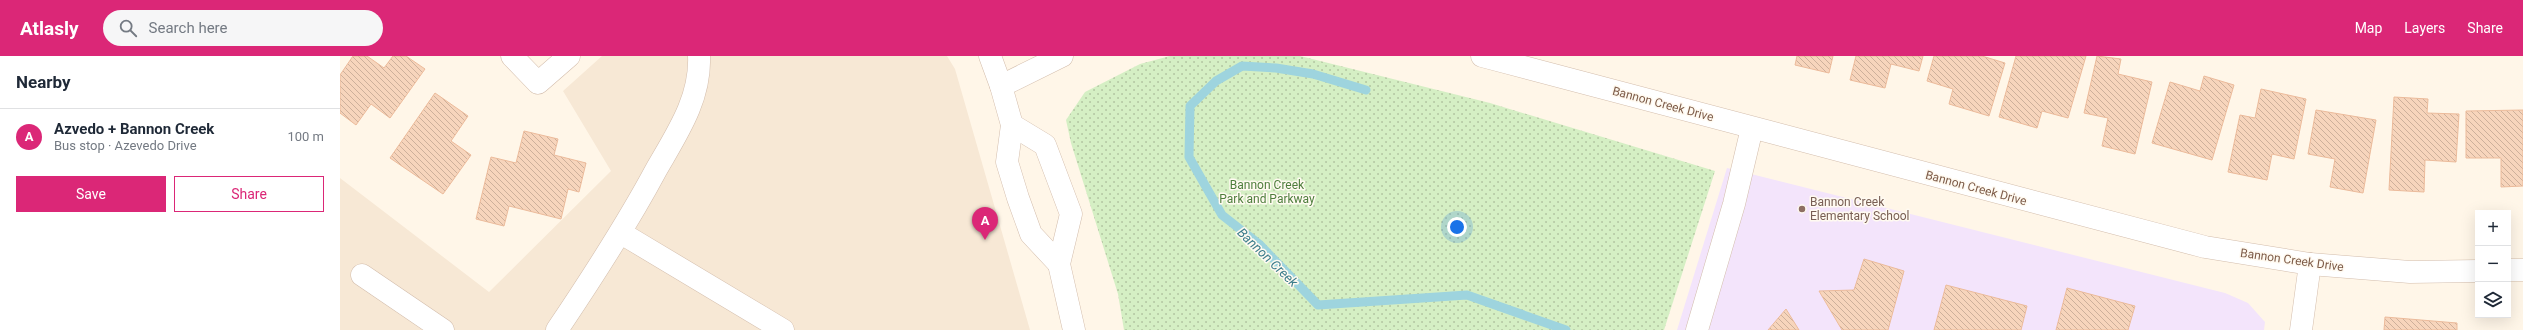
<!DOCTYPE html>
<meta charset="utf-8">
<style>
body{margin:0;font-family:Roboto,sans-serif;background:#f6f6f7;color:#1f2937}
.controls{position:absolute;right:12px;bottom:12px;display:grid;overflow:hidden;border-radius:0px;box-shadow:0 4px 16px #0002}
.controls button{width:36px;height:36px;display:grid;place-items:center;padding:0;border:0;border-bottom:1px solid #e0e1e3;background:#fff;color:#1f2937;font:20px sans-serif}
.you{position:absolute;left:1117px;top:171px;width:14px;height:14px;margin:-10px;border:3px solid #fff;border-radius:50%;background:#1a73e8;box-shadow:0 0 0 6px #1a73e833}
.badge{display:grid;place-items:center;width:26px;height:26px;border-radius:50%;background:#db2777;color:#fff;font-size:13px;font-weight:700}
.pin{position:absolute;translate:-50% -33px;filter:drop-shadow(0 1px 2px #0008)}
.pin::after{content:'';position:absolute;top:21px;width:14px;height:12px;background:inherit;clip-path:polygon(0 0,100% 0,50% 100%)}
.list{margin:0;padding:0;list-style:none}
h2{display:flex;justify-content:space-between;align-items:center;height:52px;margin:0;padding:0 16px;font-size:17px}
h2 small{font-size:13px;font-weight:400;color:#747a83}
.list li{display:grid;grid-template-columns:26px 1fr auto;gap:12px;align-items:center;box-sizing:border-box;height:56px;padding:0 16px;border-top:1px solid #e0e1e3}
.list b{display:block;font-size:15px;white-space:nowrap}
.list p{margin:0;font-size:13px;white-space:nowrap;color:#747a83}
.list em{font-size:13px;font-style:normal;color:#747a83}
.actions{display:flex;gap:8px;padding:12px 16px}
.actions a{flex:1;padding:9px 0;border:1px solid #db2777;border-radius:0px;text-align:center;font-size:14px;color:#db2777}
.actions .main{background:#db2777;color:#fff}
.icon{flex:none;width:22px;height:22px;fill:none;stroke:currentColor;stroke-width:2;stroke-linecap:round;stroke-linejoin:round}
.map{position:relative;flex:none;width:2183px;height:274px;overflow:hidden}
header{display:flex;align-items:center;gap:24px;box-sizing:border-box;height:56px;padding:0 20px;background:#db2777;color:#fff}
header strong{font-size:19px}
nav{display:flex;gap:22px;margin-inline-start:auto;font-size:14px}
.search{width:280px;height:36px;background:#f6f6f7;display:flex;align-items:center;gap:10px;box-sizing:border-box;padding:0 14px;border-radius:22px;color:#747a83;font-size:15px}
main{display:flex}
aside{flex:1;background:#fff}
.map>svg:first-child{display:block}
</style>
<header>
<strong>Atlasly</strong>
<div class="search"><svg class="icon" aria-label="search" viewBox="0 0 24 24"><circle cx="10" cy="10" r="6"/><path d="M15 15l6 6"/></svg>Search here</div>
<nav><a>Map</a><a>Layers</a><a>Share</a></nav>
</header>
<main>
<aside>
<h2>Nearby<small></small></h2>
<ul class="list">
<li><span class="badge">A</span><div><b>Azvedo + Bannon Creek</b><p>Bus stop · Azevedo Drive</p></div><em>100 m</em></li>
</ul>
<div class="actions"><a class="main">Save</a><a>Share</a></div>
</aside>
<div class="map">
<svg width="2183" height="274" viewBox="0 0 2183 274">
<defs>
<pattern id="green-dots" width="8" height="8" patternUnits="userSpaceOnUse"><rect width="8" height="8" fill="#d5efc4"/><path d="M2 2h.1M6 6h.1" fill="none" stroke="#b2c5a1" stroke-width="1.8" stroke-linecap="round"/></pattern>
<pattern id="building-back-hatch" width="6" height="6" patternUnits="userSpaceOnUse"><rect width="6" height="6" fill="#f7d5bc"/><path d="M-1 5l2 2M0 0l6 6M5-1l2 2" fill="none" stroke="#cdb09b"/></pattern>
</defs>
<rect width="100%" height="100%" fill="#fff6e8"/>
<path fill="#f7e8d5" d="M 262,0 L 607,0 L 615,13 L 690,274 L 0,274 L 0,122 L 149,236 L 271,115 L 223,35 Z"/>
<path fill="#f3e4fb" d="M 1387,112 L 1885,237 L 1908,247 L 1925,266 L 1924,274 L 1337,274 Z"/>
<path fill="url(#green-dots)" d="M 830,0 L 960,0 L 1150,47 L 1375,115 L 1324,274 L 784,274 L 778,238 L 731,87 L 726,64 L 745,36 L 800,8 Z"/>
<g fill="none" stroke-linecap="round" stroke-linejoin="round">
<path stroke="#9ed4de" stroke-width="9" d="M 1026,34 L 973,18 L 936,12 L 902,10 L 876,25 L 850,50 L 849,101 L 882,159 L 919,188 L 978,249 L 1127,239 L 1226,274"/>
</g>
<g fill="url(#building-back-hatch)" stroke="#ecbb9b">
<path d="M 13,0 L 27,0 L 44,12 L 53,0 L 66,0 L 85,13 L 50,62 L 31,48 L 16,69 L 0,57 L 0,19 Z"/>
<path d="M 1457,0 L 1493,0 L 1489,17 L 1455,9 Z"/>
<path d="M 1516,0 L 1583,0 L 1579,15 L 1551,8 L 1545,32 L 1510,24 Z"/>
<path d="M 1594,0 L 1642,0 L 1665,7 L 1649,60 L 1609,48 L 1613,33 L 1587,25 Z"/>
<path d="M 1676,0 L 1746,0 L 1728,62 L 1702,55 L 1697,72 L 1659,61 Z"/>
<path d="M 1757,0 L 1781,3 L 1778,18 L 1812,26 L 1795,98 L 1762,90 L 1768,62 L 1744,57 Z"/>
<path d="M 1864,20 L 1894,29 L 1872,104 L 1812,87 L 1830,26 L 1860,35 Z"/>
<path d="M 1921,33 L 1966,43 L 1954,103 L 1932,98 L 1927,124 L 1888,116 L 1900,59 L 1915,62 Z"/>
<path d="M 95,37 L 128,60 L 111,85 L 131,99 L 103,138 L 50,102 Z"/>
<path d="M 2054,41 L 2088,43 L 2087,57 L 2119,58 L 2116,106 L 2085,104 L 2084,136 L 2049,134 Z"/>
<path d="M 1976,54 L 2036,64 L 2023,137 L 1990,131 L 1995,103 L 1968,98 Z"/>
<path d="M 2183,54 L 2183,130 L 2161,131 L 2161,102 L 2126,102 L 2126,55 Z"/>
<path d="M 184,75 L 218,83 L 214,99 L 246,107 L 239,136 L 228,133 L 221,163 L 169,150 L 164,170 L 136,163 L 151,101 L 176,107 Z"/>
<path d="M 1524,203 L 1564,215 L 1548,274 L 1502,274 L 1479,235 L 1514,234 Z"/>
<path d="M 1606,229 L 1687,250 L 1681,274 L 1594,274 Z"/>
<path d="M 1727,232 L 1795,250 L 1788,274 L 1716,274 Z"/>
<path d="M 1446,253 L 1459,274 L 1428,274 Z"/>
<path d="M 2045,261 L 2117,267 L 2117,274 L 2044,274 Z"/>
</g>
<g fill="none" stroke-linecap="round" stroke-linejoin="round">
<g stroke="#d3bdac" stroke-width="23">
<g id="minor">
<path d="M 172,0 L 198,27 L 229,0"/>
<path d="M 650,0 L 661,30 L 672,69 L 667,106 L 678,142 L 691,178 L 719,208"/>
<path d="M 1142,0 L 1865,191 L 1970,208 L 2070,216 L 2138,215"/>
<path d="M 661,30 L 722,0"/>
<path d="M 672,69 L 705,89 L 731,158 L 719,208 L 734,274"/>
<path d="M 281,177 L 443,274"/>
<path d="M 2168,214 L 2183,214"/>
<path d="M 22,219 L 103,274"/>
<path d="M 217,274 C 252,222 286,170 316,114 C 336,79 361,43 359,0"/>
<path d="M 1357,274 L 1394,148 L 1412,72"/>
<path d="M 1961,274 L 1970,208"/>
</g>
</g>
<use href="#minor" stroke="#fff" stroke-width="22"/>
</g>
<circle fill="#8d6e63" stroke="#fffaf1" stroke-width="1.5" cx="1462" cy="153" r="4"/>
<g text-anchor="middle" stroke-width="3" stroke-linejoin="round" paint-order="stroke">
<g font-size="12" fill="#7d5b48" stroke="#fffaf1">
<text transform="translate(1323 48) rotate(15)" y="4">Bannon Creek Drive</text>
<text transform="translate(1636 132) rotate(15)" y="4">Bannon Creek Drive</text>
<text transform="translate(1952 204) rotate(8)" y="4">Bannon Creek Drive</text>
</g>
<g font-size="12" fill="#4e7e3c" stroke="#fffaf1">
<text x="927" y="133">Bannon Creek<tspan x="927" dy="14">Park and Parkway</tspan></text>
</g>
<g font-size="12" fill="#785e54" stroke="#fffaf1" text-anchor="start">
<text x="1470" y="150">Bannon Creek<tspan x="1470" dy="14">Elementary School</tspan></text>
</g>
<g font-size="13" font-style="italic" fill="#3b7c8b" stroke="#fffaf1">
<text transform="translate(928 201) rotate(44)" y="5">Bannon Creek</text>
</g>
</g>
</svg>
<div class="controls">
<button>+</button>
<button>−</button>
<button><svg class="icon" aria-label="layers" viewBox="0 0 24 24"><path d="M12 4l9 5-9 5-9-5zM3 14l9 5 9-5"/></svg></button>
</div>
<div class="you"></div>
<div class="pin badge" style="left:645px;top:184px">A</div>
</div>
</main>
